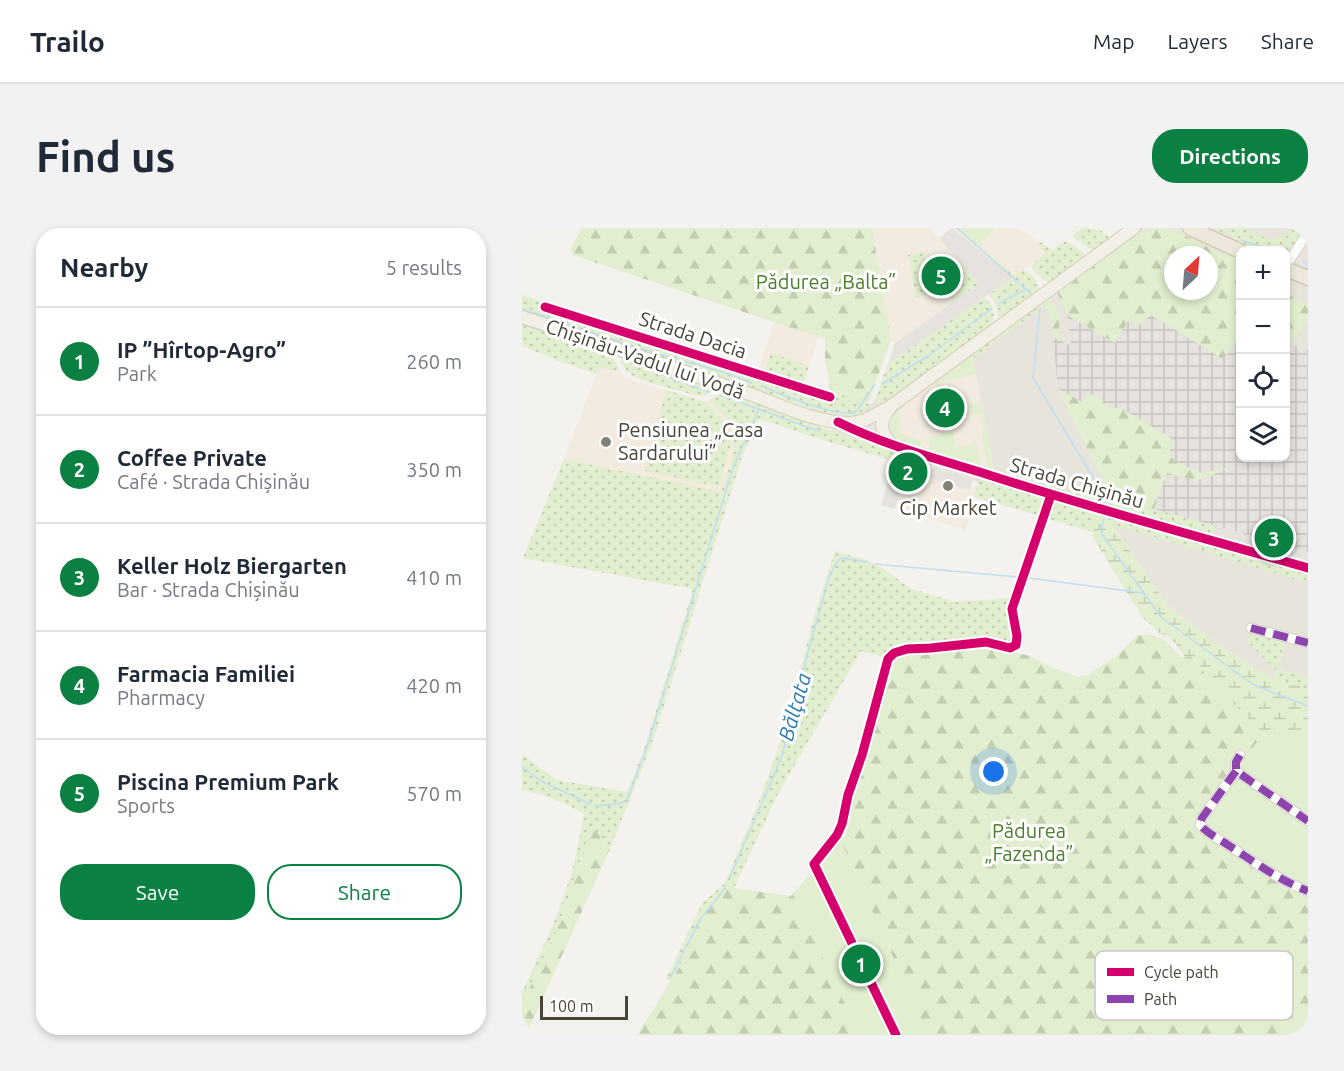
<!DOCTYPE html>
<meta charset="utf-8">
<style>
body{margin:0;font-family:Ubuntu,sans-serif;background:#f2f2f3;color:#1f2937}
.controls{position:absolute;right:18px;top:18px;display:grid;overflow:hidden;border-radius:12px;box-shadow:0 3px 9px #0003}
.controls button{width:54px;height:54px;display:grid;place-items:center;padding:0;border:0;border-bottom:2px solid #e0e1e3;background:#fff;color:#1f2937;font:30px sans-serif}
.compass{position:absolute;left:642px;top:18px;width:54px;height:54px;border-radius:50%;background:#fff;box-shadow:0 3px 9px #0003;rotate:26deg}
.scale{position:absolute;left:18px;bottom:15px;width:88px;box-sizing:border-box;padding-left:6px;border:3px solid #4b4439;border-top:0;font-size:16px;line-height:21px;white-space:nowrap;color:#4b4439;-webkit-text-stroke:4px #fff;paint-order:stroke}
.you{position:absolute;left:472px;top:544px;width:21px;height:21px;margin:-15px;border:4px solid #fff;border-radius:50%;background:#1a73e8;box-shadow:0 0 0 9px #1a73e833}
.badge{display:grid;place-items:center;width:39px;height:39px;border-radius:50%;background:#0b8043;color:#fff;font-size:20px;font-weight:700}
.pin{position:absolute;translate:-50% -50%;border:3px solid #fff;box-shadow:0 2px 6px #0006}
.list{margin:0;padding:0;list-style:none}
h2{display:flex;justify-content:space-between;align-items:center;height:78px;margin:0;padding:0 24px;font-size:26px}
h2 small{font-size:20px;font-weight:400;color:#747a83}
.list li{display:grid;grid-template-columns:39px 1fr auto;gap:18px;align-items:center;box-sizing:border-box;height:108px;padding:0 24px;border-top:2px solid #e0e1e3}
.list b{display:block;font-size:22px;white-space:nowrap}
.list p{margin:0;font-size:20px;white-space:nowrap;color:#747a83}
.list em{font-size:20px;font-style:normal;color:#747a83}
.actions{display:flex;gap:12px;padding:18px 24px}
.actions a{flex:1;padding:14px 0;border:2px solid #0b8043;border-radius:24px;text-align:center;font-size:21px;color:#0b8043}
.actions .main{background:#0b8043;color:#fff}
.icon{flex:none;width:33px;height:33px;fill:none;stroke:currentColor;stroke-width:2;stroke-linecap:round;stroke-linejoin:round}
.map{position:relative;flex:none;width:786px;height:807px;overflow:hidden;border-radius:24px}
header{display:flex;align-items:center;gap:36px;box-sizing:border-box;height:84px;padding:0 30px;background:#fff;border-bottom:2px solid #e0e1e3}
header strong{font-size:28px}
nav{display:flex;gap:33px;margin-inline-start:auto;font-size:21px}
.intro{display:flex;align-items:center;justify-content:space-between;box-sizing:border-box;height:144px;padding:0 36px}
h1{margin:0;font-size:42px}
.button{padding:15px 27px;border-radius:24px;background:#0b8043;color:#fff;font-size:21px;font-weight:700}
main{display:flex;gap:36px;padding:0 36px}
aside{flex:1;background:#fff;border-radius:24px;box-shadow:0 3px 9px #0003}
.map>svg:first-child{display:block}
</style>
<header>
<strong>Trailo</strong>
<nav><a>Map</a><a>Layers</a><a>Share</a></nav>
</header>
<div class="intro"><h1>Find us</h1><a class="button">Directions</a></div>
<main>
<aside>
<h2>Nearby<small>5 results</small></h2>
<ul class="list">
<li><span class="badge">1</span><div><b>IP ”Hîrtop-Agro”</b><p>Park</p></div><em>260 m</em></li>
<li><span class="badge">2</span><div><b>Coffee Private</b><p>Café · Strada Chișinău</p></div><em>350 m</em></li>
<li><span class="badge">3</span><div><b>Keller Holz Biergarten</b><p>Bar · Strada Chișinău</p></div><em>410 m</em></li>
<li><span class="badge">4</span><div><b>Farmacia Familiei</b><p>Pharmacy</p></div><em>420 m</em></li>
<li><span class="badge">5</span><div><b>Piscina Premium Park</b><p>Sports</p></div><em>570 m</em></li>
</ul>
<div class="actions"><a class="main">Save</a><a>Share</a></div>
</aside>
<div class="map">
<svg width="786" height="807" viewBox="0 0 786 807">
<defs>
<pattern id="industrial-grid" width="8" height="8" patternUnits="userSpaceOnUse" patternTransform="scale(1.5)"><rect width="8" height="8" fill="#e6e2de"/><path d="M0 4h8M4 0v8" fill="none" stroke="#c7c3bf"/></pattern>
<pattern id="grass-dots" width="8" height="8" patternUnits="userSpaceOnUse" patternTransform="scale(1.5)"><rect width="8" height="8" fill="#e1eecf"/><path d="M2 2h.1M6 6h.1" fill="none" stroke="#c3cdb2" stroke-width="1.8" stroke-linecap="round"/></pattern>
<pattern id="forest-firs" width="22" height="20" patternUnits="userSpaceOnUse" patternTransform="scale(1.5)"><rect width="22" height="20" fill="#e1eecf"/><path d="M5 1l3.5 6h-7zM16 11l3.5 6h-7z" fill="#c3cdb2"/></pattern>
<pattern id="wetland-marsh" width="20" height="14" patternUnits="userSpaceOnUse" patternTransform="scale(1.5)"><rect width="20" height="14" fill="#e1eecf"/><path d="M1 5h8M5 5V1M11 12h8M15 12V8" fill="none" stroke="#c3cdb2"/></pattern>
<pattern id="water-rules" width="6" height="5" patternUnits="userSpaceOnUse" patternTransform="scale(1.5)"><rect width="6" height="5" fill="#c0ddf1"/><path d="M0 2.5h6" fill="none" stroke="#a6bfcf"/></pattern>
</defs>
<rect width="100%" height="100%" fill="#f4f2ee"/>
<path fill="#e7e4dc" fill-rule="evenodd" d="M 601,0 L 786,0 L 786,461 L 751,450 L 737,443 L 724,435 L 658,388 L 642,373 L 593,301 L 400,235 L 347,223 L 306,210 L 320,183 L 335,182 L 351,174 L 496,77 ZM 718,22 L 764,22 L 764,230 L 718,230 ZM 651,27 L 687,27 L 687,63 L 651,63 Z"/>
<g fill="#f3ebdf">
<path d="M 350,0 L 408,0 L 457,56 L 373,115 L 369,112 Z"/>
<path d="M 438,0 L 496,0 L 530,22 L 493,48 Z"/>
<path d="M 252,94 L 297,109 L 281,156 L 236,142 Z"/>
<path d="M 450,125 L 473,246 L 375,212 L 366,189 Z"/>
<path d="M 77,139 L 92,142 L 97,141 L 102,150 L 184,174 L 188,172 L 191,175 L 224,186 L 171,361 L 1,330 L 42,231 Z"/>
<path d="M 372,233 L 455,259 L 444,302 L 359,277 Z"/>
</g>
<path fill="url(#industrial-grid)" d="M 535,64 L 629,87 L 703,129 L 713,115 L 718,119 L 718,230 L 764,230 L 764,115 L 786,121 L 786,324 L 592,270 L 553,170 L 536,161 L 531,109 L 549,118 L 547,100 L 549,96 Z"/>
<g fill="url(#grass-dots)">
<path d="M 561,0 C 572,0 579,0 587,9 L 586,13 L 573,24 L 550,8 Z"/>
<path d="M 684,0 L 721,0 L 748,12 L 766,5 L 769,0 L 785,0 L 775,15 L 764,25 L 764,22 C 754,22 742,25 733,22 C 722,20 714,9 703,5 C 697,2 690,3 684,0 Z"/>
<path d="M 544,13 L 558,22 L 565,28 L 528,55 C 520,51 512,45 509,37 L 524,26 L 515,16 L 518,14 L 530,22 Z"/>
<path d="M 403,24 L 404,67 L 394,70 L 386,27 Z"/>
<path d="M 437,33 L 457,56 L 429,76 Z"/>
<path d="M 501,42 C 511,45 516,54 517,63 L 478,92 L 473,75 L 466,66 Z"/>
<path d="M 0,67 L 242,144 L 249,125 L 287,138 L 281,156 L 337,175 L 355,151 L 344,183 C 332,193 316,189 302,186 L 203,150 L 133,129 L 0,86 Z"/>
<path d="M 461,70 L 462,70 C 473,76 473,86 470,97 L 365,173 L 359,176 L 355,176 L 353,173 L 367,132 L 370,133 Z"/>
<path d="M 525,70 L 529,73 L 451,130 L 450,125 Z"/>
<path d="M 0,92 L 88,122 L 97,141 L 92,143 L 77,139 L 74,146 L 42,135 L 0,118 Z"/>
<path d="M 101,127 L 194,161 L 183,167 L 176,168 C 161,163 117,154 107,145 C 103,142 101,137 99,133 Z"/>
<path d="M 144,162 L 184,174 L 198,189 L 207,201 L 209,215 L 197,259 L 123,243 Z"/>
<path d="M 202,164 L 309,203 L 375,222 L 372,233 L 304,213 L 237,191 L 221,226 L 130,516 L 88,621 L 70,597 L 39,692 L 0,776 L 0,765 L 34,690 L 51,641 L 62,586 C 43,574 22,566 0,562 L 0,526 L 35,552 L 105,564 L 121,525 L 171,361 L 1,330 L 42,231 L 199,264 C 205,245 218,217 209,198 C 204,188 195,181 188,172 Z"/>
<path d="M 472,242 L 581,273 L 581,279 L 473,246 Z"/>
<path d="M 458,249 L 521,269 L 523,273 L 519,288 L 452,269 Z"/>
<path d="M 592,270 L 694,298 L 690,309 L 589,281 Z"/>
<path d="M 534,272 L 575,284 L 571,304 L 523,290 L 529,276 Z"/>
<path d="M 596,290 L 786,344 L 786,355 L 593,297 Z"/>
<path d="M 313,323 L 341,331 L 359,339 L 388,360 L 433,374 L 485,370 L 490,371 L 493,410 L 490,417 L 364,430 L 339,423 L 257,564 L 212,660 L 183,676 L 157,740 L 149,753 L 144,751 L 180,675 L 203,655 L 239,568 L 268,486 L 291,391 Z"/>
<path d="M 728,402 L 765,413 L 756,440 L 786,449 L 786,461 L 751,450 L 755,443 L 725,413 Z"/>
</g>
<g fill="url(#forest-firs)" fill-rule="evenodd">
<path d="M 60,0 L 350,0 L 369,112 L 355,151 L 337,175 L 309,165 L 303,133 L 303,111 L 51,27 L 48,22 Z"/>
<path d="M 626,0 L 648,0 L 703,28 L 704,25 L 718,31 L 718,105 L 703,129 L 699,130 L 629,87 L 616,98 L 606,93 L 593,115 L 545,87 L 535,64 L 538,61 ZM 651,27 L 687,27 L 687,63 L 651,63 Z"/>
<path d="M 764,65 L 786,76 L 786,92 L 772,113 L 764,111 Z"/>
<path d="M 529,73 C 540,83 537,98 537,112 L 531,109 L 530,92 L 522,78 Z"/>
<path d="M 536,161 L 560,174 L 564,169 L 574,165 L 586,179 L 601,181 L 652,212 L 648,225 L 651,232 L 679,245 L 710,239 L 674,253 L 645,245 L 632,281 L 592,270 L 583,257 Z"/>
<path d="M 625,406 C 642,410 648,415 658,429 L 670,429 L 693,458 L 742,506 L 721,532 L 677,602 L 764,659 L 786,668 L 786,807 L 406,807 L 321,618 L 314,614 L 323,609 L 335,552 L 363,446 L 374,426 L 458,416 L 508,428 L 529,439 L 556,449 L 567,446 L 594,428 L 615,408 Z"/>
<path d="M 70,597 L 88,621 L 4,807 L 0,807 L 0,776 L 39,692 Z"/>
<path d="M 203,659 L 268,668 L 271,666 L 338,807 L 115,807 L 157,740 L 183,676 Z"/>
</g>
<g fill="url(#wetland-marsh)">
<path d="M 432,0 L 438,0 L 493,48 L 490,50 Z"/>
<path d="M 575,284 L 596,290 L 593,301 L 642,373 L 658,388 L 724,435 L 751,450 L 786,461 L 786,509 L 767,507 L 742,506 L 693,458 L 671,429 L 663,429 L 653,415 L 645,408 L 637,405 L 620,389 L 570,308 Z"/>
</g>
<g fill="#e1eecf">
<path d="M 438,0 L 473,0 L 457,17 Z"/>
<path d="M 450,125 L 454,146 L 417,154 L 418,159 L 414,158 L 413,153 Z"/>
<path d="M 404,159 L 376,183 L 380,206 L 399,213 L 400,216 L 395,219 C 375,212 365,213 366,189 Z"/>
<path d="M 459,174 L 473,246 L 466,238 L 461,218 L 460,208 L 462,202 L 458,186 L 451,187 L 448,176 Z"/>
<path d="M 431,203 L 434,219 L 451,216 L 450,211 L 453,211 L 459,235 L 453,239 L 410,224 L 407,221 L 408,209 Z"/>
<path d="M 742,506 L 767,507 L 786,509 L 786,668 L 764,659 L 677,602 L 721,532 Z"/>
<path d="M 314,614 L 321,618 L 406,807 L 338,807 L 271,666 Z"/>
</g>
<g fill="#e6e3df">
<path d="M 430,0 L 474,36 L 490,50 L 370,133 L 367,132 L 373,115 L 457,56 L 417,10 Z"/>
<path d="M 372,233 L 385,238 L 373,281 L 359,277 Z"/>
<path d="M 411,239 L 451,252 L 448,262 L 407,250 Z"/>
<path d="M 694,298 L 721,305 L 718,316 L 690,309 Z"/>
<path d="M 725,306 L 786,324 L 786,336 L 722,318 Z"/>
</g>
<path fill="url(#water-rules)" d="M 415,32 L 426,37 C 429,44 425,44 422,49 L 423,60 L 419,64 L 414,62 L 413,58 L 416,50 L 412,35 Z"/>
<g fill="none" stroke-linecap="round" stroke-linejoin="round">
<g stroke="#c0ddf1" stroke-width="1.5">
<path d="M 435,0 L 509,66"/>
<path d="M 719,12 L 750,22"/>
<path d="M 781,33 L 786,37"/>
<path d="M 476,76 L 504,61"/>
<path d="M 518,80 L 511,150 L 572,251 L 585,277"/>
<path d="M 0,81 L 120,121 L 204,145 L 230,155"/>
<path d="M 0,96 L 88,126"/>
<path d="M 101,132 L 187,164"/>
<path d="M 360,156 L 409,126 L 469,81"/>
<path d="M 239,158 C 257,165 318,191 333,184 C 335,183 336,182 337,180 L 352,157"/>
<path d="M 198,167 L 296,203"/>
<path d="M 582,290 L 580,301 L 580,306 L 639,389 L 730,456 L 786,478"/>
<path d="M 353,336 L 496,349"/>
<path d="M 507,350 L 621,365"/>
<path d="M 0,539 L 19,553 L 68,576"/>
<path d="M 73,578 L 96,576 L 105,572 L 125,519 L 211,240 L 237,181"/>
<path d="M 208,649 L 260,528 L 285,428 L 307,350 C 310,343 313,335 319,330 L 345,334"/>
<path d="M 148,749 L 152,743 L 179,690 L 202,662 L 204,657"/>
</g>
<g stroke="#d2d0cb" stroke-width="11">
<g id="minor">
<path d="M 764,38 L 786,4"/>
<path d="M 23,79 L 308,169"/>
<path d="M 319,195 C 365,218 416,231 465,247 C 571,281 679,309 786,340"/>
<path d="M 729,400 L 786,415"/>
<path d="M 718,527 L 714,534 L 714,543 L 786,593"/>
<path d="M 714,543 L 680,590 L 678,597 C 686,606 699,612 709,619 C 734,635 758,653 786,663"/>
<path d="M 374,807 L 292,636 L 315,607 L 320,596 L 326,567 L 340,527 L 366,431 L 372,425 L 385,421 L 409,420 L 464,414 L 488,420 L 494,417 L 495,408 L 490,381 L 529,267"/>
</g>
</g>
<g stroke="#d6cebb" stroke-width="14">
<g id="major">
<path d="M 0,89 C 74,114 148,139 222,164 C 255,175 292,195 327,195 C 343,195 355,185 369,178 L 612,0"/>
<path d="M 369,178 C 357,195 357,200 369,216"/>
</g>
</g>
<g stroke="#ccbfa9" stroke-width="16">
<g id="highway">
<path d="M 668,0 L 718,23"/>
<path d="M 764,41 L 786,50"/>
</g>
</g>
<use href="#minor" stroke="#fdfdfc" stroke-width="9"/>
<use href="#major" stroke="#f2efe6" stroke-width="12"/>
<use href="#highway" stroke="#ede8db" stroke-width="14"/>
<g stroke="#8e44ad" stroke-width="8" stroke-dasharray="15 8" stroke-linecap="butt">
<path d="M 729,400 L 786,415"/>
<path d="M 718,527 L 714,534 L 714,543 L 786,593"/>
<path d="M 714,543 L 680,590 L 678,597 C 686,606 699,612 709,619 C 734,635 758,653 786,663"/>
</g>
<g stroke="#fff" stroke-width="13">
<g id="cycleway">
<path d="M 23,79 L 308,169"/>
<path d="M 316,194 C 364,218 416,231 467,247 C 572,281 679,309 786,340"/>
<path d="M 374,807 L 292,636 L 315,607 L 320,596 L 326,567 L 340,527 L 366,431 L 372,425 L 385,421 L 409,420 L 464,414 L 488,420 L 494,417 L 495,408 L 490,381 L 529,267"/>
</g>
</g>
<use href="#cycleway" stroke="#d6006c" stroke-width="9"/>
</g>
<g fill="#868178" stroke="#fff" stroke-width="2">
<circle cx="84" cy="214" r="6"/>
<circle cx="426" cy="258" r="6"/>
</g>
<g text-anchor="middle" stroke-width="6" stroke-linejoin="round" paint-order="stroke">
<g font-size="20" fill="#4a7f2a" stroke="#fff">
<text x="304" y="61">Pădurea „Balta”</text>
<text x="507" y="610">Pădurea<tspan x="507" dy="23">„Fazenda”</tspan></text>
</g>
<g font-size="20" fill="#4b4439" stroke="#fff">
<text transform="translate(171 107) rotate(18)" y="7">Strada Dacia</text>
<text transform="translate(123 131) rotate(19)" y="7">Chișinău-Vadul lui Vodă</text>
<text transform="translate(555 255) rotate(16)" y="7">Strada Chișinău</text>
</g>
<g font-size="20" fill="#4b4439" stroke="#fff" text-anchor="start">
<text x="96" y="209">Pensiunea „Casa<tspan x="96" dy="23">Sardarului”</tspan></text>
<text x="426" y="287" text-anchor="middle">Cip Market</text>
</g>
<g font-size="21" font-style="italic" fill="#2e7ab2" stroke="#fff">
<text transform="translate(273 479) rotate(-74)" y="7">Bălţata</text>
</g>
</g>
<rect x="573" y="723" width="198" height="69" rx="9" fill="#fff" stroke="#c9c7c4" stroke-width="1.5"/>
<rect x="585" y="740" width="27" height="8" fill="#d6006c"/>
<rect x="585" y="767" width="27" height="8" fill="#8e44ad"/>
<g font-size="16" fill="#4b4439">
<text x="622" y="750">Cycle path</text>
<text x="622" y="777">Path</text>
</g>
</svg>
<div class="controls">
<button>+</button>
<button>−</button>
<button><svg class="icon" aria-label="locate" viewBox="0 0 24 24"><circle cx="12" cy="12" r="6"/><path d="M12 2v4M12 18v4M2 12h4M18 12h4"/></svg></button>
<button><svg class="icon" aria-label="layers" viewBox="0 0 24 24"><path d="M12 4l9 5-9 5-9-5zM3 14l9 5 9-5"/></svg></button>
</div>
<svg class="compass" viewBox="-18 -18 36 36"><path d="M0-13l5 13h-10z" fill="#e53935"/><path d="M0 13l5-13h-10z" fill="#747a83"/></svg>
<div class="scale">100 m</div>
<div class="you"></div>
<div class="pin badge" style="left:339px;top:736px">1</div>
<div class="pin badge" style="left:386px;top:244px">2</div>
<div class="pin badge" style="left:752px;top:310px">3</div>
<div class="pin badge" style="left:423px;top:180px">4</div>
<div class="pin badge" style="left:419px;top:48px">5</div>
</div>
</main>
